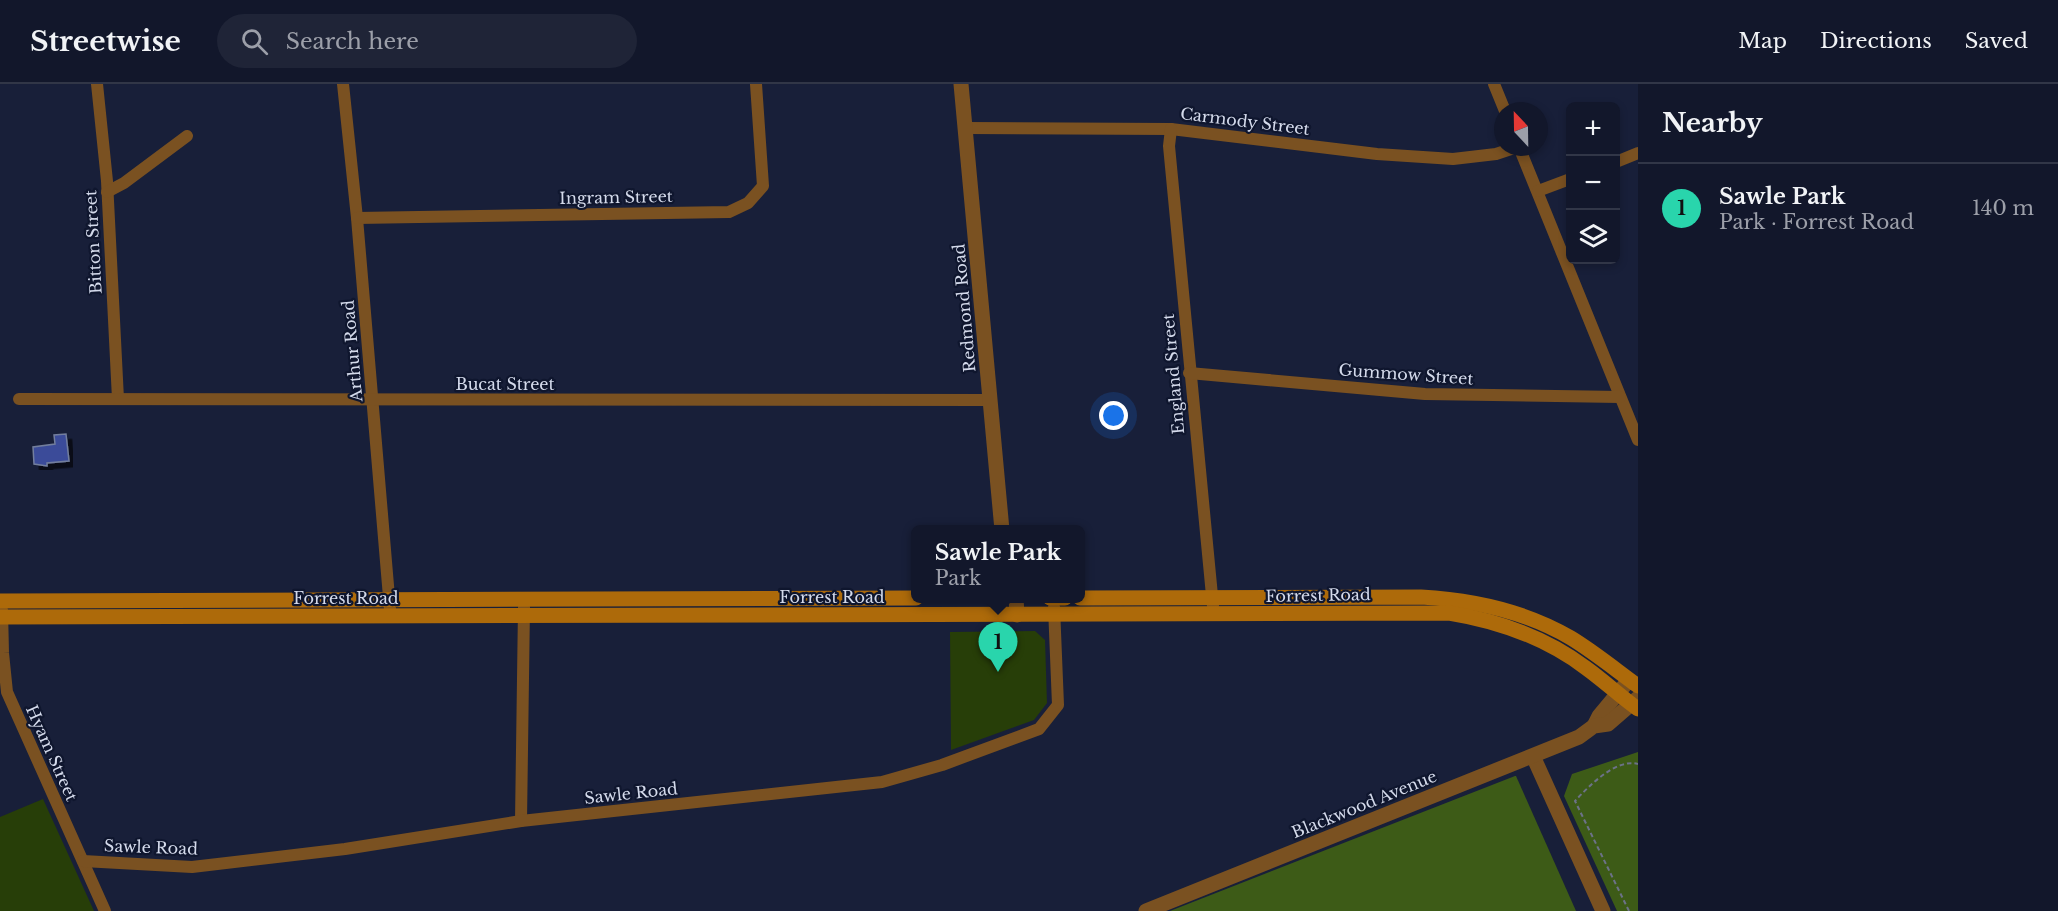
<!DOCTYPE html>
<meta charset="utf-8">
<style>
body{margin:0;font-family:"Libre Baskerville",serif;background:#1f2437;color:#f1f3f6}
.controls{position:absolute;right:18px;top:18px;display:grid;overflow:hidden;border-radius:9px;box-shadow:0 3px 9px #0003}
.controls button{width:54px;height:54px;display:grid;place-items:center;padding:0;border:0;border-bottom:2px solid #313647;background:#12172b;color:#f1f3f6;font:30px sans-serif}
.compass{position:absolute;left:1494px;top:18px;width:54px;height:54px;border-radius:50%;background:#12172b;box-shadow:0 3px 9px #0003;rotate:338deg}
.you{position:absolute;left:1114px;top:332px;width:21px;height:21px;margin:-15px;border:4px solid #fff;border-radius:50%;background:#1a73e8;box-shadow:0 0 0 9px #1a73e833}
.badge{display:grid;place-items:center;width:39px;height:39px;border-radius:50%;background:#29d5ac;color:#111;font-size:20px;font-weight:700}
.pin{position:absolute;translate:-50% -50px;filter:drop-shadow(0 2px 3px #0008)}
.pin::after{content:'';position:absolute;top:32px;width:21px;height:18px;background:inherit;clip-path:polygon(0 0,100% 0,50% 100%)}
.popup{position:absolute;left:911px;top:441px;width:174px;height:78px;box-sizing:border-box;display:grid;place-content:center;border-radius:9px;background:#12172b;filter:drop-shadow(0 2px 4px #0005);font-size:20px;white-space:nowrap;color:#9c9fa9}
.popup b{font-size:22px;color:#f1f3f6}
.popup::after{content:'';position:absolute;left:50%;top:100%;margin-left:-12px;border:12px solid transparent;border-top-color:#12172b}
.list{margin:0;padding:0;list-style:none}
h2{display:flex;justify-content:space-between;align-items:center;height:78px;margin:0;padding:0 24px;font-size:26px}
h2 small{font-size:20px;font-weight:400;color:#9c9fa9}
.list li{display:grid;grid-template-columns:39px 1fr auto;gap:18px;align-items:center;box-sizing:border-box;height:90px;padding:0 24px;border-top:2px solid #313647}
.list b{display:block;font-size:22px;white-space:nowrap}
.list p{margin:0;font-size:20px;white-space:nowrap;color:#9c9fa9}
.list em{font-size:20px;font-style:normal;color:#9c9fa9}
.icon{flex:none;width:33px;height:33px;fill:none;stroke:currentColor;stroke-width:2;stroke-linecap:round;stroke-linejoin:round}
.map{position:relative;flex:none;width:1638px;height:827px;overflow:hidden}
header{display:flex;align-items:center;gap:36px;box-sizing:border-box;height:84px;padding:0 30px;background:#12172b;border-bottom:2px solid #313647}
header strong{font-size:28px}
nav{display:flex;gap:33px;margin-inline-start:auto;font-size:21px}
.search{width:420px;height:54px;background:#1f2437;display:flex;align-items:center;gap:15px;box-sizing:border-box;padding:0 21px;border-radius:33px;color:#9c9fa9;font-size:22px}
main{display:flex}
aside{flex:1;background:#12172b}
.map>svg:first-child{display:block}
</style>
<header>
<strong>Streetwise</strong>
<div class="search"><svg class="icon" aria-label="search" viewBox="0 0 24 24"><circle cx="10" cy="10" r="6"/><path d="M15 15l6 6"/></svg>Search here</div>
<nav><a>Map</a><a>Directions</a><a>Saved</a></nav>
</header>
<main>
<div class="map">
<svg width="1638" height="827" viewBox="0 0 1638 827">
<defs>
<filter id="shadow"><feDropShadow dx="5.5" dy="5.5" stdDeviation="0" flood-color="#0009"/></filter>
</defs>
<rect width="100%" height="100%" fill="#181f39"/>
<g fill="#273e08">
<path d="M 1035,547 L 1045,556 L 1047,619 L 1034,636 L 951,666 L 950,548 Z"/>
<path d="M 43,715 L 94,827 L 0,827 L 0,733 Z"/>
</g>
<g fill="#3d5b17">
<path d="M 1638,668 L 1638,827 L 1617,827 L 1564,712 L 1572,690 Z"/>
<path d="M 1516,692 L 1576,827 L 1170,827 L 1515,692 Z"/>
</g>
<path fill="#3a4c99" stroke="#737e9d" stroke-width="1.5" filter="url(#shadow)" d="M 66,350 L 69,377 L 47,379 L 47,382 L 34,380 L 33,363 L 55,360 L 54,351 Z"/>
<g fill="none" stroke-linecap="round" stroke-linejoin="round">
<path stroke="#6c7288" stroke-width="2" stroke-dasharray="4.5 3" stroke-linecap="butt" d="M 1629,827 L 1575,717 C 1589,702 1616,674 1638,680"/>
<g stroke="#7a5121" stroke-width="12">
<path d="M 97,0 L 107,97 L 118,315"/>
<path d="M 343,0 L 357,134 L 390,525"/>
<path d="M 1494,0 L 1505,27"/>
<path d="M 966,44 L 1171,45 L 1377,70 L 1453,75 L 1496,70 L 1517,63"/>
<path d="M 1171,45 L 1169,62 L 1213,522"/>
<path d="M 1519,63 L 1638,356"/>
<path d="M 1616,78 L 1638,69"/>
<path d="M 1538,107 L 1570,95"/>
<path d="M 107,108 L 124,99 L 187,52"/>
<path d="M 357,134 L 729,128 L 748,119 L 763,102 L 756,0"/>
<path d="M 1189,289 L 1425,310 L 1620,313"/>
<path d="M 19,315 L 990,316"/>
<path d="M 2,526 L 3,569 L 7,608 L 105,827"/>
<path d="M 521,737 L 524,523"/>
<path d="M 83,777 L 192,783 L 345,765 L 521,737 L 882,698 L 942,681 L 1039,645 L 1058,621 L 1054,523"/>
</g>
<g stroke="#7a5121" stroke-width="15">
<path d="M 961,0 L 1002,446"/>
<path d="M 999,514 L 999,531"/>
<path d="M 1016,514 L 1017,531"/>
<path d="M 1594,642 L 1599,632 L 1629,596"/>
<path d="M 1533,672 L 1603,827"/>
<path d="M 1146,827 L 1579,653 L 1594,642 L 1608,640 L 1638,614"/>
</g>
<g stroke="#ad6a0a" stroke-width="15">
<path d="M 1050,514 L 1065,514"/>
<path d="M 1080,514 L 1421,513 C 1474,516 1525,527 1571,554 C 1594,568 1616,586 1638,602"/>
<path d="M 0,517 L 916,514"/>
<path d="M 0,533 L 1449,529 C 1499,537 1545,553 1586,584 C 1604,597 1620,612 1638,625"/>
</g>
</g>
<g text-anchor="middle" stroke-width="4.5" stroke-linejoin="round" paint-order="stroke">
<g font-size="16" fill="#d4daeb" stroke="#0f162e">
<text transform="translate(1245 37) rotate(7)" y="6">Carmody Street</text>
<text transform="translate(616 113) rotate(-1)" y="6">Ingram Street</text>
<text transform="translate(93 158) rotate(-93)" y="6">Bitton Street</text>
<text transform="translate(964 224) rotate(-95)" y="6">Redmond Road</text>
<text transform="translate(352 267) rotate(-95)" y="6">Arthur Road</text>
<text transform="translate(1173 290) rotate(-95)" y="6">England Street</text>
<text transform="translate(1406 290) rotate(4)" y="6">Gummow Street</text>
<text x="505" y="306">Bucat Street</text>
<text transform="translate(1318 511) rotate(-1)" y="6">Forrest Road</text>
<text x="832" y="519">Forrest Road</text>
<text x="346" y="520">Forrest Road</text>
<text transform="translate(52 669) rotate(66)" y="6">Hyam Street</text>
<text transform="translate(631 709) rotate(-6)" y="6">Sawle Road</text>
<text transform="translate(1364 720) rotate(-22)" y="6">Blackwood Avenue</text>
<text transform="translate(151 763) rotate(2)" y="6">Sawle Road</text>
</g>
</g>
</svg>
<div class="controls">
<button>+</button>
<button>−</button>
<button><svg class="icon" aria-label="layers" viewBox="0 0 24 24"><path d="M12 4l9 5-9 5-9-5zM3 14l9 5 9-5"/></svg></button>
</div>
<svg class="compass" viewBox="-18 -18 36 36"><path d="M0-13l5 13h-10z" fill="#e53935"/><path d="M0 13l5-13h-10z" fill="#9c9fa9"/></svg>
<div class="you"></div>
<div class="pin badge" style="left:998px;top:588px">1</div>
<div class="popup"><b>Sawle Park</b>Park</div>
</div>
<aside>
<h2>Nearby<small></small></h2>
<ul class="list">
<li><span class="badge">1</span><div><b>Sawle Park</b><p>Park · Forrest Road</p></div><em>140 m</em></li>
</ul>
</aside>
</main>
